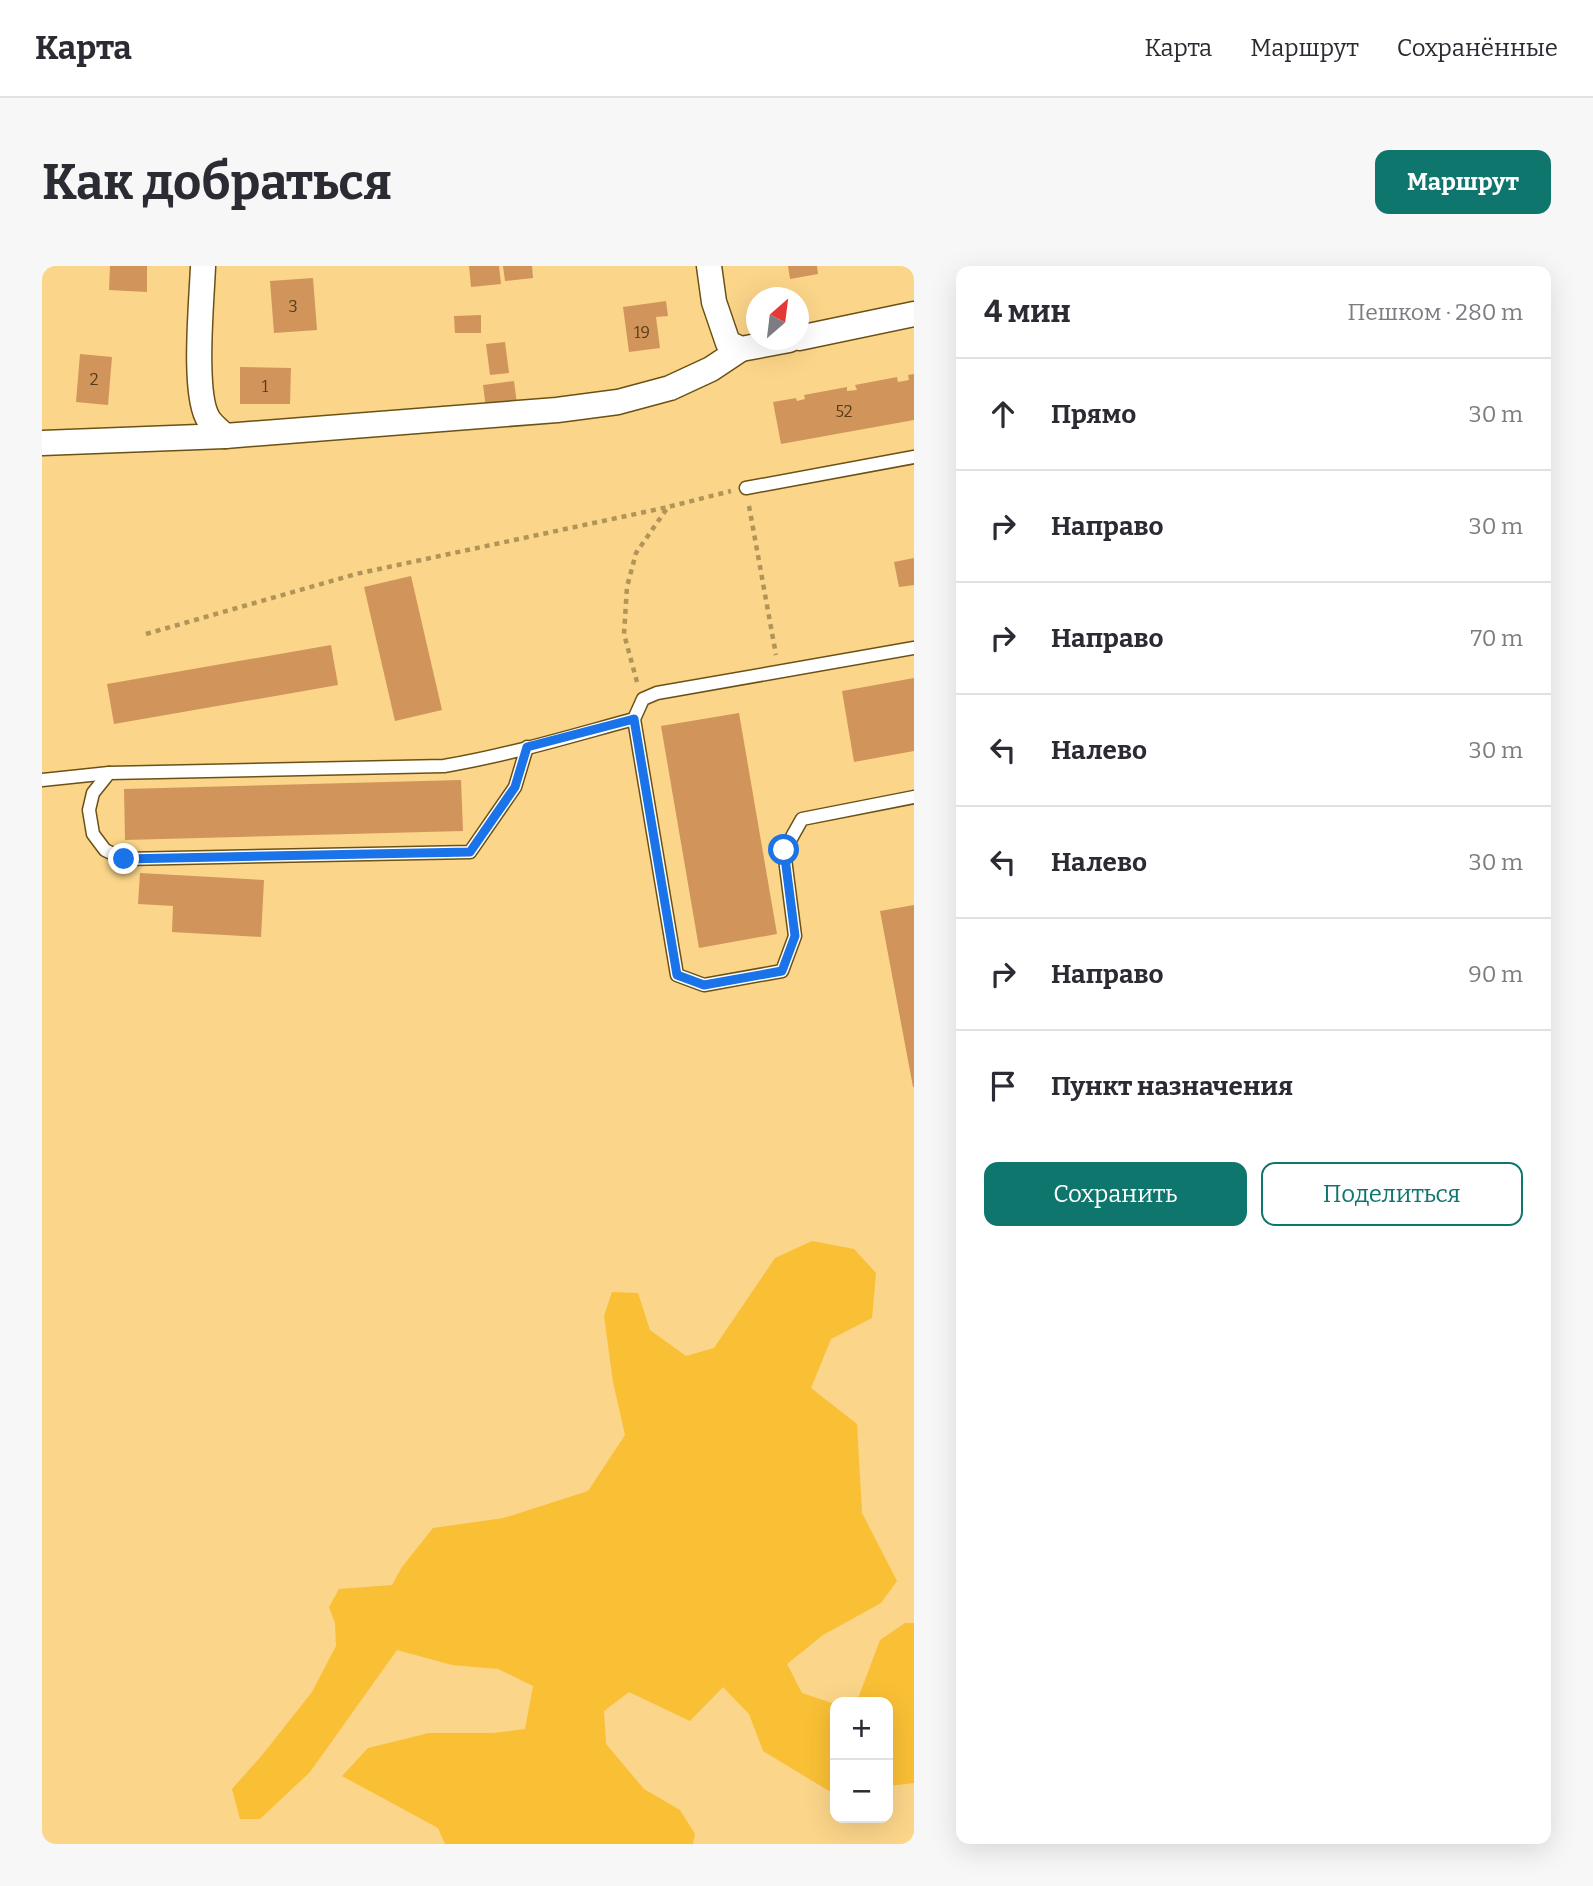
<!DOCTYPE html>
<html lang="ru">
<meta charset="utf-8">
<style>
body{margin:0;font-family:Bitter,serif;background:#f7f7f7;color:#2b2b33}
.controls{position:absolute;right:21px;bottom:21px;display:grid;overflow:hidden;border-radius:14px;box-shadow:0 7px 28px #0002}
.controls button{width:63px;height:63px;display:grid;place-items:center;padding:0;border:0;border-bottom:2px solid #e1e1e2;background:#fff;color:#2b2b33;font:35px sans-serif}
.compass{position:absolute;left:704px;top:21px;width:63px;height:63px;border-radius:50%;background:#fff;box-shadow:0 7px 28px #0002;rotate:28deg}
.stop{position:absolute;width:21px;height:21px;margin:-16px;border:5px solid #1a73e8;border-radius:50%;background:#fff}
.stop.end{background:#1a73e8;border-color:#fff;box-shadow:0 2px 7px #0008}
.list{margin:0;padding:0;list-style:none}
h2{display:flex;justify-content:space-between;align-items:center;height:91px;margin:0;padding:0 28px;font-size:30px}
h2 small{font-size:23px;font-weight:400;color:#7c7c81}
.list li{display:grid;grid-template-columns:46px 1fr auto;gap:21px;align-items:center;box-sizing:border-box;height:112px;padding:0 28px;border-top:2px solid #e1e1e2}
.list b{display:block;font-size:26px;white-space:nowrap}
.list em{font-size:23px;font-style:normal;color:#7c7c81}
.actions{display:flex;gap:14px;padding:21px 28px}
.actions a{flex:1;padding:16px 0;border:2px solid #0f766e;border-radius:14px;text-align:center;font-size:24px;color:#0f766e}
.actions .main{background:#0f766e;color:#fff}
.icon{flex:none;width:38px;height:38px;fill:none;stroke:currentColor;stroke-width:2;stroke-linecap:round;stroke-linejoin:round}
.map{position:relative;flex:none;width:872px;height:1578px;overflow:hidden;border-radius:14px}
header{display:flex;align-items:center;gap:42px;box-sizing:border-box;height:98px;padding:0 35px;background:#fff;border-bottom:2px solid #e1e1e2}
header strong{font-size:33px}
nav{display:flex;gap:38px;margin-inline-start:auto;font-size:24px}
.intro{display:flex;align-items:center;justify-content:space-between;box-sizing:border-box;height:168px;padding:0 42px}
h1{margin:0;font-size:49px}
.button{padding:18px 32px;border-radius:14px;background:#0f766e;color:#fff;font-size:24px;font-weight:700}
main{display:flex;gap:42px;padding:0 42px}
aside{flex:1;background:#fff;border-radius:14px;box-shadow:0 7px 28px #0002}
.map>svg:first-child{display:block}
</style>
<header>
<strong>Карта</strong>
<nav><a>Карта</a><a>Маршрут</a><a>Сохранённые</a></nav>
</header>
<div class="intro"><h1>Как добраться</h1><a class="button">Маршрут</a></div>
<main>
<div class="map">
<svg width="872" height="1578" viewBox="0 0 872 1578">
<rect width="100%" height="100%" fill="#fbd589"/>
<g fill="#f9bf35">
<path d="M 770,975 L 812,983 L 834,1007 L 830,1052 L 789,1073 L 769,1122 L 815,1158 L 820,1247 L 855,1315 L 839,1337 L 781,1369 L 745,1398 L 760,1427 L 793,1438 L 793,1525 L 787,1525 L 721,1485 L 707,1448 L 681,1421 L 648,1455 L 587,1426 L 562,1445 L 564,1478 L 602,1523 L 638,1544 L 653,1568 L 651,1578 L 403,1578 L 396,1562 L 300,1510 L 326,1482 L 387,1467 L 451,1467 L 483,1463 L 491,1420 L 456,1403 L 410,1399 L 355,1384 L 268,1506 L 218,1553 L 198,1553 L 190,1523 L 221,1488 L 270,1426 L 294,1380 L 293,1357 L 287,1341 L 297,1323 L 350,1319 L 360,1301 L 391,1262 L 462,1252 L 546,1225 L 583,1169 L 571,1116 L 562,1050 L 570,1026 L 596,1027 L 608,1064 L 644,1090 L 672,1082 L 733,992 Z"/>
<path d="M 863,1357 L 872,1357 L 872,1517 L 846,1520 L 846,1436 L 803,1436 L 817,1430 L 838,1374 Z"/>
</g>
<g fill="#d1955c">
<path d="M 68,0 L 105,0 L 105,26 L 67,24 Z"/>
<path d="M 427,0 L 457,0 L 459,18 L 429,21 Z"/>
<path d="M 461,0 L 490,0 L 491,12 L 463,15 Z"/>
<path d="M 746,0 L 775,0 L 776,8 L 748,13 Z"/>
<path d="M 271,12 L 275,64 L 232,67 L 228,15 Z"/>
<path d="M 624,35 L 626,50 L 614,51 L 618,82 L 587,86 L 581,41 Z"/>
<path d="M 439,49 L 439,67 L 413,67 L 412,50 Z"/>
<path d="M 463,76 L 467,107 L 448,109 L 444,78 Z"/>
<path d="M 38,88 L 70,91 L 66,139 L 34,136 Z"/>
<path d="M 198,101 L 249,102 L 248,138 L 198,138 Z"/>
<path d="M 872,108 L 872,154 L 739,178 L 731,136 L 754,132 L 755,135 L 763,133 L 762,129 L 805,121 L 805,125 L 815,124 L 813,119 L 855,111 L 856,116 L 867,114 L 866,109 Z"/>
<path d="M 472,115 L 475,138 L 444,142 L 441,119 Z"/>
<path d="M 872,292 L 872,319 L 857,321 L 852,296 Z"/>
<path d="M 369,310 L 400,444 L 353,455 L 322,321 Z"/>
<path d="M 289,379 L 296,419 L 72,458 L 65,418 Z"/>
<path d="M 872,412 L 872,485 L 812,496 L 800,425 Z"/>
<path d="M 697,447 L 735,668 L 657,682 L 619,460 Z"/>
<path d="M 419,514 L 421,565 L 83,574 L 82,523 Z"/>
<path d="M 98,607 L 222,614 L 219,671 L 130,666 L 131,640 L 96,638 Z"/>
<path d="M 872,639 L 872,821 L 871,821 L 838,645 Z"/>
</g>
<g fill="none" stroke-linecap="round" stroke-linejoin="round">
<g stroke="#6b5115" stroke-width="15">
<g id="service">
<path d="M 704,222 L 872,191"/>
<path d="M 872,382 L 615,427 L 601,433 L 592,453 L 635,709 L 662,719 L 740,705 L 753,670 L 742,585 L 760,553 L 872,531"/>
<path d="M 485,481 L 473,521 L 428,586 L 82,593 L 63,584 L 51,568 L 47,544 L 51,527 L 67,507 L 402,500 C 467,489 529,470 592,453"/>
<path d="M 0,514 L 67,507"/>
</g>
</g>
<g stroke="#6b5115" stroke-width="27">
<g id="minor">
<path d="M 161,0 C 160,32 150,130 167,154 C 171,160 178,165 183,170"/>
<path d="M 667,0 L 672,36 L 686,77 L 699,83 L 747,74"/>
<path d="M 757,72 L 872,48"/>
<path d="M 0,177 L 183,170 L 515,144 L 576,136 L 628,122 L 669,103 L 699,83"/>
</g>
</g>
<g stroke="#b19458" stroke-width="4.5" stroke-dasharray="5 5" stroke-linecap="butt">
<path d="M 707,240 L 734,389"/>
<path d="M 104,368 L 314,308 L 626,241"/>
<path d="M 595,416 L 582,368 L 585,321 L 594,287 L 626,241 L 689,225"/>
</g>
<use href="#service" stroke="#fff" stroke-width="12"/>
<use href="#minor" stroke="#fff" stroke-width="24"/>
</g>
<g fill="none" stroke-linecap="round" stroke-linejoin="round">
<path stroke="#1a73e8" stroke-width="9" d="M 82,593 L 428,586 L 473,521 L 485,481 L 592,453 L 635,709 L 662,719 L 740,705 L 753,670 L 742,584"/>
</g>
<g text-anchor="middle" stroke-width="7" stroke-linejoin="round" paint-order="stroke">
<g font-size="16" fill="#553c17">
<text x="251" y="46">3</text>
<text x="600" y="72">19</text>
<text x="52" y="119">2</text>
<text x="223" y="126">1</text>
<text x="802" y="151">52</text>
</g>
</g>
</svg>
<div class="controls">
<button>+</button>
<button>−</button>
</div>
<svg class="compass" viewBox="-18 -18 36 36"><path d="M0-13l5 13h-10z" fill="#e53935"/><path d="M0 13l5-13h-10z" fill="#7c7c81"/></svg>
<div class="stop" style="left:742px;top:584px"></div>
<div class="stop end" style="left:82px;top:593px"></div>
</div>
<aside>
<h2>4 мин<small>Пешком · 280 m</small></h2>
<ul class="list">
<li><svg class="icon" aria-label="ahead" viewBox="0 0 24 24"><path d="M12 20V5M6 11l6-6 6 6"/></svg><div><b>Прямо</b></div><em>30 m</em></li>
<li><svg class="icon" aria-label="right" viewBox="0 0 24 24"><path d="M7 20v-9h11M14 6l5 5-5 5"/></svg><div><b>Направо</b></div><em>30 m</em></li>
<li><svg class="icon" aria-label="right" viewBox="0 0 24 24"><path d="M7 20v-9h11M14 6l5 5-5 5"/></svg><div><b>Направо</b></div><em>70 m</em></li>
<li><svg class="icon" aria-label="left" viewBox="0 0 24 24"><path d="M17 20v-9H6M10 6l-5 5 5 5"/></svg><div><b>Налево</b></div><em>30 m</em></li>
<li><svg class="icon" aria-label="left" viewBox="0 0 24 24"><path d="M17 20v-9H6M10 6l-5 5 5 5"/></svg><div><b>Налево</b></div><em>30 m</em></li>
<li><svg class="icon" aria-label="right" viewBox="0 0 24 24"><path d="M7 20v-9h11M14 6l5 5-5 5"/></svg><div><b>Направо</b></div><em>90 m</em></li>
<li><svg class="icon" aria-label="arrive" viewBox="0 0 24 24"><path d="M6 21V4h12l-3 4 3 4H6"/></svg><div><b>Пункт назначения</b></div></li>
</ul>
<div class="actions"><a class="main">Сохранить</a><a>Поделиться</a></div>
</aside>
</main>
